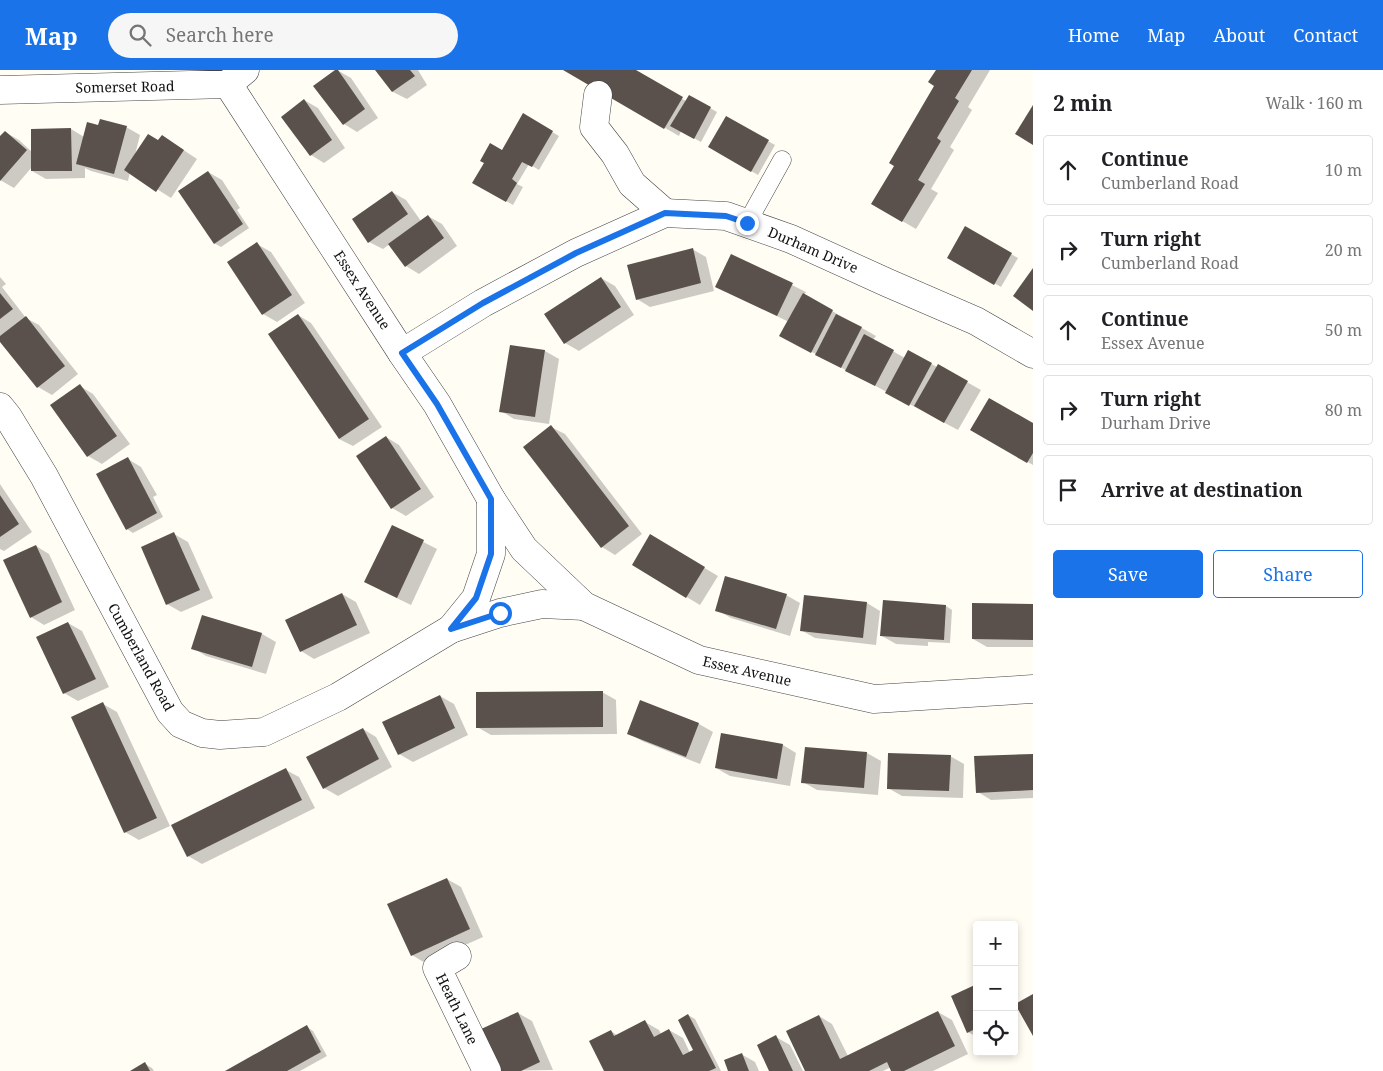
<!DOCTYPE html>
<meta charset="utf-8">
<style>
body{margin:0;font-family:"Noto Serif",serif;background:#f6f6f6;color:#202124}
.controls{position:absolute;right:15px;bottom:15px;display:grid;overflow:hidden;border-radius:5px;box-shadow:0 2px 8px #0003}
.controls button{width:45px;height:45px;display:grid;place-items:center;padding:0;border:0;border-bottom:1px solid #e0e0e0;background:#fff;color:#202124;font:25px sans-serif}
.stop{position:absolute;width:15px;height:15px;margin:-11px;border:4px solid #1a73e8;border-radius:50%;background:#fff}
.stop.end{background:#1a73e8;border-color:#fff;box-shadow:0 1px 5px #0008}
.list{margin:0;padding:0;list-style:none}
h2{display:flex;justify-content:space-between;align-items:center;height:65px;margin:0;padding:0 20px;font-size:21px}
h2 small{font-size:16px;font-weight:400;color:#757577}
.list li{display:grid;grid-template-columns:32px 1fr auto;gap:15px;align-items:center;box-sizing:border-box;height:70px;margin:0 10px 10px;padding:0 10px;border:1px solid #e0e0e0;border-radius:5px}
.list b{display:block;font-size:19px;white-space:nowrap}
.list p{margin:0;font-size:16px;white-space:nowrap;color:#757577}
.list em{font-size:16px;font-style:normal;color:#757577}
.actions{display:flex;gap:10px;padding:15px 20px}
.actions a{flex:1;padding:11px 0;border:1px solid #1a73e8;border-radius:5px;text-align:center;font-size:18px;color:#1a73e8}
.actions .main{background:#1a73e8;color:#fff}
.icon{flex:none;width:28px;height:28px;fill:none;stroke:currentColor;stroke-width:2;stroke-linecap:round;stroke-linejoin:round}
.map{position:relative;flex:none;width:1033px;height:1001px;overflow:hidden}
header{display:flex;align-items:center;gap:30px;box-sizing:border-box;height:70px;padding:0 25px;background:#1a73e8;color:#fff}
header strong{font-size:24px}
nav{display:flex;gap:28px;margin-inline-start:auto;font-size:18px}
.search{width:350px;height:45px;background:#f6f6f6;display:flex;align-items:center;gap:12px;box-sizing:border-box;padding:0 18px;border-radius:28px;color:#757577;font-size:19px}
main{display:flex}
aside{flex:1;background:#fff}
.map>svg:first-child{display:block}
</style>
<header>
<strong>Map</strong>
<div class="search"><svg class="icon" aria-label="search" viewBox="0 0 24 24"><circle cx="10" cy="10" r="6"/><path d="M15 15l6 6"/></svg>Search here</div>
<nav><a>Home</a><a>Map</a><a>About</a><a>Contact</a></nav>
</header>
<main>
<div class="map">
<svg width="1033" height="1001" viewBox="0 0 1033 1001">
<rect width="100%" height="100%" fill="#fffdf4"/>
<g fill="#0003">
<path d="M 337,0 L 351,8 L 378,48 L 357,62 L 344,54 Z"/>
<path d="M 377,0 L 418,0 L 427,15 L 407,29 L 393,22 Z"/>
<path d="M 565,0 L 633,0 L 686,31 L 689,26 L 717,42 L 701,72 L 681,61 L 679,66 Z"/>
<path d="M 937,0 L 990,0 L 968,37 L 972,40 L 950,77 L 954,80 L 931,119 L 938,123 L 916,159 L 873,134 L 896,96 L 936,15 Z"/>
<path d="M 304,30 L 318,38 L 345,78 L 324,93 L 311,85 Z"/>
<path d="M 523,45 L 559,66 L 539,100 L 529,94 L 517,114 L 523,117 L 513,135 L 474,112 L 502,82 Z"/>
<path d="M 726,48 L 775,75 L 758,105 L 710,77 Z"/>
<path d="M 99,57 L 126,57 L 140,65 L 135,85 L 159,71 L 176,75 L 197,89 L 171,128 L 130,102 L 128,111 L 91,101 L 85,98 L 85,108 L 46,109 L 32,101 L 32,97 L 14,118 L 0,110 L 0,68 L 5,62 L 19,70 L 32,82 L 71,59 L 84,67 Z"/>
<path d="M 208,102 L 222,110 L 240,138 L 237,140 L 249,158 L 221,177 L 214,173 Z"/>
<path d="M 392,122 L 406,130 L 421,151 L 428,146 L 442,154 L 457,176 L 419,204 L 406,196 L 390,174 L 383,179 L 369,172 Z"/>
<path d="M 965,158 L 1018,188 L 1001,217 L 948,187 Z"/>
<path d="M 257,174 L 271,182 L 305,233 L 277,252 L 263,244 Z"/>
<path d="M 692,179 L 706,187 L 714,221 L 650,237 L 637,229 Z"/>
<path d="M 0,207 L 6,214 L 2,217 L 26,248 L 39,255 L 78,304 L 52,325 L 38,317 L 0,270 Z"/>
<path d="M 601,208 L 615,216 L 634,245 L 579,281 L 565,273 L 546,245 Z"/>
<path d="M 792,215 L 806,222 L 804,225 L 876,266 L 873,270 L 905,288 L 909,282 L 937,297 L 938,296 L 981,320 L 958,360 L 795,273 L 789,252 L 731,224 Z"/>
<path d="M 298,245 L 311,253 L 382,357 L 353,376 L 339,369 Z"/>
<path d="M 511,276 L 545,281 L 559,289 L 549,354 L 514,349 L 501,341 Z"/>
<path d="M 80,316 L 93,324 L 130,374 L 102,394 L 88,386 Z"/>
<path d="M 990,329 L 1033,354 L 1033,395 L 972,360 Z"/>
<path d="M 551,357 L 565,364 L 642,464 L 615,485 L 602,477 Z"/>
<path d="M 386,367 L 399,375 L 434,427 L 406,446 L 392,438 Z"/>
<path d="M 128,389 L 141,397 L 157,425 L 153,427 L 163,447 L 133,463 L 127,459 Z"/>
<path d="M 0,414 L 32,462 L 4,481 L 0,479 Z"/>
<path d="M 392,456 L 437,479 L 411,535 L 380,520 Z"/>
<path d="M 174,464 L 188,472 L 213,528 L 181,542 L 167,534 Z"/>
<path d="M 651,466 L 718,506 L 700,535 L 633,495 Z"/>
<path d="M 36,476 L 49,484 L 75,540 L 44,555 L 31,547 Z"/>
<path d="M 342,524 L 356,532 L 370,563 L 314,589 L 301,581 Z"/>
<path d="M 786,525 L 800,533 L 790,566 L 731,548 L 717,540 Z"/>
<path d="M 867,533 L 880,541 L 876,575 L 815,568 L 801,560 Z"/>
<path d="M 973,535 L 1033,535 L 1033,577 L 987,577 L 973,569 Z"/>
<path d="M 946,536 L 952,540 L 950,573 L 928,572 L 928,576 L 896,574 L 882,566 Z"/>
<path d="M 203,546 L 262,564 L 276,572 L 266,604 L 206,586 L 193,578 Z"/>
<path d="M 68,553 L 82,561 L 109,617 L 78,631 L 64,623 Z"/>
<path d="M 602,622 L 616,630 L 617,664 L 491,665 L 477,657 Z"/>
<path d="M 440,626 L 454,634 L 468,665 L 413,692 L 399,684 Z"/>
<path d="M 641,632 L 699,654 L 713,662 L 700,694 L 642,671 L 629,663 Z"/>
<path d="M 103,634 L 117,642 L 170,756 L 139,770 L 125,762 Z"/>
<path d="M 363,659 L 376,667 L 392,697 L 338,726 L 324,718 Z"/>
<path d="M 783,675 L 796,683 L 790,716 L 730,706 L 716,698 Z"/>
<path d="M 867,683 L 881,691 L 878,725 L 817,720 L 803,712 Z"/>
<path d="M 1033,685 L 1033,728 L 991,730 L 978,722 L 976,688 Z"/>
<path d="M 950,686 L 964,694 L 963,728 L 902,726 L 888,718 Z"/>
<path d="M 286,700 L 299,707 L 315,738 L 202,794 L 188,786 Z"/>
<path d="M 447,809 L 461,817 L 483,867 L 425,893 L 412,885 Z"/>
<path d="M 977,915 L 977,965 L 975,966 L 968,962 Z"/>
<path d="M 938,942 L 952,950 L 968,984 L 933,1001 L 892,1001 L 891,997 L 883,1001 L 807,1001 L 819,946 L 832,954 L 848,986 Z"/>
<path d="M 518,943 L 532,951 L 553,1000 L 498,1001 Z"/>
<path d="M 688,945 L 695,949 L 721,1001 L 605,1001 L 611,961 L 618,966 L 645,952 L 659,960 L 661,964 L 669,960 L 683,968 L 690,983 L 695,981 Z"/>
<path d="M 307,957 L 313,961 L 327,986 L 300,1001 L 227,1001 Z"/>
<path d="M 776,967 L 790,975 L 803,1001 L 771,1001 Z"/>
<path d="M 741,984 L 755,992 L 759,1001 L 730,1001 Z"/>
<path d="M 145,994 L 152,998 L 154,1001 L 132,1001 Z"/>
</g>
<g fill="#5a514c">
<path d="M 335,0 L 338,0 L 365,39 L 343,55 L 313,16 Z"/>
<path d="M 375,0 L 410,0 L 415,6 L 392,22 Z"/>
<path d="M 563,0 L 636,0 L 683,27 L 664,59 Z"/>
<path d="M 936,0 L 972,0 L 955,28 L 959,31 L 937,68 L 941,71 L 918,110 L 925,114 L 902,152 L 871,134 L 894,96 L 889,93 L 934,16 L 928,12 Z"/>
<path d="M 689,25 L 711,37 L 694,69 L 670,56 Z"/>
<path d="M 304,29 L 332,70 L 310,86 L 281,47 Z"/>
<path d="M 1033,35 L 1033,75 L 1015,64 Z"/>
<path d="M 523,43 L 553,61 L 532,97 L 522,92 L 512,109 L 517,113 L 506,132 L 472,113 L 484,93 L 480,91 L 490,73 L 502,80 Z"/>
<path d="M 726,46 L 769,70 L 751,102 L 708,77 Z"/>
<path d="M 100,49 L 127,56 L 114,104 L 76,94 L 87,52 L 98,55 Z"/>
<path d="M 71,58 L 72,101 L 31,101 L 31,59 Z"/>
<path d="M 5,61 L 27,80 L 0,111 L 0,66 Z"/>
<path d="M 148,64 L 158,70 L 162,65 L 184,80 L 156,122 L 124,100 Z"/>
<path d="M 208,101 L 243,154 L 214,174 L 178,121 Z"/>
<path d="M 392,121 L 408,144 L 368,173 L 352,149 Z"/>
<path d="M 428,145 L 444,168 L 405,197 L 388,174 Z"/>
<path d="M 965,156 L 1012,183 L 994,215 L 947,188 Z"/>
<path d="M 257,172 L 292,225 L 262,245 L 227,192 Z"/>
<path d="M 693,178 L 701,213 L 636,230 L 627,195 Z"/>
<path d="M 731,184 L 793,213 L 777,246 L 715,217 Z"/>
<path d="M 1033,198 L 1033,241 L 1013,226 Z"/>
<path d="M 601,207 L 621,237 L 564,274 L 544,244 Z"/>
<path d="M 0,223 L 13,239 L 0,249 Z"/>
<path d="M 803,223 L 833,240 L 811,283 L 779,266 Z"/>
<path d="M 298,244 L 369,349 L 339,369 L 268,264 Z"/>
<path d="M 836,244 L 862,257 L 841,298 L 815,285 Z"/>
<path d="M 26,246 L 65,296 L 37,318 L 0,272 L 0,266 Z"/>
<path d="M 864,264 L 894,280 L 875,316 L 845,301 Z"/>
<path d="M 510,275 L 545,280 L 535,347 L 499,342 Z"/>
<path d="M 908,280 L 932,293 L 909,336 L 885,323 Z"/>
<path d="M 938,294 L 968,311 L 944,353 L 914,336 Z"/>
<path d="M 80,314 L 117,366 L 87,387 L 50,335 Z"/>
<path d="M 989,328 L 1033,353 L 1033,383 L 1027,393 L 970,360 Z"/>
<path d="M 551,355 L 629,456 L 601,478 L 523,377 Z"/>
<path d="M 386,366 L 421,419 L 391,439 L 356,386 Z"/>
<path d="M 128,387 L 157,443 L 126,460 L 96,404 Z"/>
<path d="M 0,425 L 19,454 L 0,467 Z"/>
<path d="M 392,455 L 424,470 L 397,528 L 364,512 Z"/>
<path d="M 174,462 L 200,520 L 166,535 L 141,477 Z"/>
<path d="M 650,464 L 705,497 L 686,528 L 632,495 Z"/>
<path d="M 36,475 L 62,532 L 30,548 L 3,490 Z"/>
<path d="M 725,506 L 787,524 L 776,559 L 715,541 Z"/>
<path d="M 342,523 L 357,555 L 300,582 L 285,550 Z"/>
<path d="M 804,525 L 867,532 L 863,568 L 800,561 Z"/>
<path d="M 883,530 L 946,535 L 944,570 L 880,566 Z"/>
<path d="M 972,533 L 1033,534 L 1033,570 L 972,569 Z"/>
<path d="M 202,545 L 262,563 L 252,597 L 191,579 Z"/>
<path d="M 68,552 L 96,609 L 63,624 L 36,567 Z"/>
<path d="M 603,621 L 603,657 L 476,658 L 476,622 Z"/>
<path d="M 440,625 L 455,658 L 398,685 L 382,652 Z"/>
<path d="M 640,630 L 699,653 L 686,687 L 627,664 Z"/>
<path d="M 103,632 L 157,748 L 124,763 L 71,647 Z"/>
<path d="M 363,658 L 379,689 L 323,719 L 306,687 Z"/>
<path d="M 721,663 L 783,674 L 777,709 L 715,698 Z"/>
<path d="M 805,677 L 867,682 L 864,718 L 801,713 Z"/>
<path d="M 888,683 L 951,685 L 949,721 L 887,719 Z"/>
<path d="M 1033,684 L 1033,720 L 976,723 L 974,686 Z"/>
<path d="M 286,698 L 302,730 L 187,787 L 171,755 Z"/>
<path d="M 447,808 L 470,859 L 411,886 L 387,834 Z"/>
<path d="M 977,914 L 977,958 L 967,963 L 951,926 Z"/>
<path d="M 1033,924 L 1033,966 L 1015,934 Z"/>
<path d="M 938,941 L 955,976 L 904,1001 L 891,1001 L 887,992 L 869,1001 L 805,1001 L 786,961 L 819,945 L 840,989 Z"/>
<path d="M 518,942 L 540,992 L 521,1001 L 497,1001 L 479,960 Z"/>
<path d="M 688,944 L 716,998 L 709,1001 L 604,1001 L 589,971 L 611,960 L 614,966 L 645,950 L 654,967 L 669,959 L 683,985 L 693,980 L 678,950 Z"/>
<path d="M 307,955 L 321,982 L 287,1001 L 225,1001 Z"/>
<path d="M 776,965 L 793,1001 L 769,1001 L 757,975 Z"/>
<path d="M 742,983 L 749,1001 L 728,1001 L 724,990 Z"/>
<path d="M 145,992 L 150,1001 L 130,1001 Z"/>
</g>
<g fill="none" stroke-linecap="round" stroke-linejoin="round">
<g stroke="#434343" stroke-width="19">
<path id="lane" d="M 747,153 L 782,90"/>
</g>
<g stroke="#434343" stroke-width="29">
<g id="street">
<path d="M 228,14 L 402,283 L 437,334 L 491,429 L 524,479 L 584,536 L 699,590 L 874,629 L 1033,619"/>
<path d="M 0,20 L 228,14 L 245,0"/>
<path d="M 598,25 L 594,57 L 615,84 L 632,114 L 665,143"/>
<path d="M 402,283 L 483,233 L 576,183 L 665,143 L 726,146 L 791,169 L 888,213 L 976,251 L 1033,284"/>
<path d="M 0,337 L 8,347 L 44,406 L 170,642 L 181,654 L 202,663 L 220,665 L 264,662 L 338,627 L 451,559 L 500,543 L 542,534 L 584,536"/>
<path d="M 451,559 L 476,528 L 491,484 L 491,429"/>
<path d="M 457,886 L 437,898 L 487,1001"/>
</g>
</g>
<use href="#lane" stroke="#fff" stroke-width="18"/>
<use href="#street" stroke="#fff" stroke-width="28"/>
</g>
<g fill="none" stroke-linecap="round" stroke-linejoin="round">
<path stroke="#1a73e8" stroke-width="6" d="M 500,543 L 451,559 L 476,528 L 491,484 L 491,429 L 437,334 L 402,283 L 483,233 L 576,183 L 665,143 L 726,146 L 747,153"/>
</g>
<g text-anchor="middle" stroke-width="5" stroke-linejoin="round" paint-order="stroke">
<g font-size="14" fill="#101010" stroke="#fff">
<text transform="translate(125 17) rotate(-1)" y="5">Somerset Road</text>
<text transform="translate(813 180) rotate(23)" y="5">Durham Drive</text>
<text transform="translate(362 220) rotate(57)" y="5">Essex Avenue</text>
<text transform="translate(141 587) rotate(61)" y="5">Cumberland Road</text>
<text transform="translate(747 601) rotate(13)" y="5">Essex Avenue</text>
<text transform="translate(457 939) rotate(64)" y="5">Heath Lane</text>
</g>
</g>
</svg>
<div class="controls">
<button>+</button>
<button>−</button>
<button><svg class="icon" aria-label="locate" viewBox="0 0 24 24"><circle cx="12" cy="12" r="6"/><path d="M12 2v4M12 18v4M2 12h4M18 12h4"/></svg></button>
</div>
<div class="stop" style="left:500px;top:543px"></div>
<div class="stop end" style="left:747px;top:153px"></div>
</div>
<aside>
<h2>2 min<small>Walk · 160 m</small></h2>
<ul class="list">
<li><svg class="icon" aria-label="ahead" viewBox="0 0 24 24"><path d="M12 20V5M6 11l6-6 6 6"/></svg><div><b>Continue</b><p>Cumberland Road</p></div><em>10 m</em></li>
<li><svg class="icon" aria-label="right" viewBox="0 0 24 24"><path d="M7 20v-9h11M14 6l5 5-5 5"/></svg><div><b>Turn right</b><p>Cumberland Road</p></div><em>20 m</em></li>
<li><svg class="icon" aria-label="ahead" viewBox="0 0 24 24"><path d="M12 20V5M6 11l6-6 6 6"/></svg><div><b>Continue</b><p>Essex Avenue</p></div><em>50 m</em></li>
<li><svg class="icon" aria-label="right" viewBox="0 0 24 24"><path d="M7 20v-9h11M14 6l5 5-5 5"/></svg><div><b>Turn right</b><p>Durham Drive</p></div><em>80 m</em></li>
<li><svg class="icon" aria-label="arrive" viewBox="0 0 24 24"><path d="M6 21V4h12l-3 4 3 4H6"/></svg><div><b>Arrive at destination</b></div></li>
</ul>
<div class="actions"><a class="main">Save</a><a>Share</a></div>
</aside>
</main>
